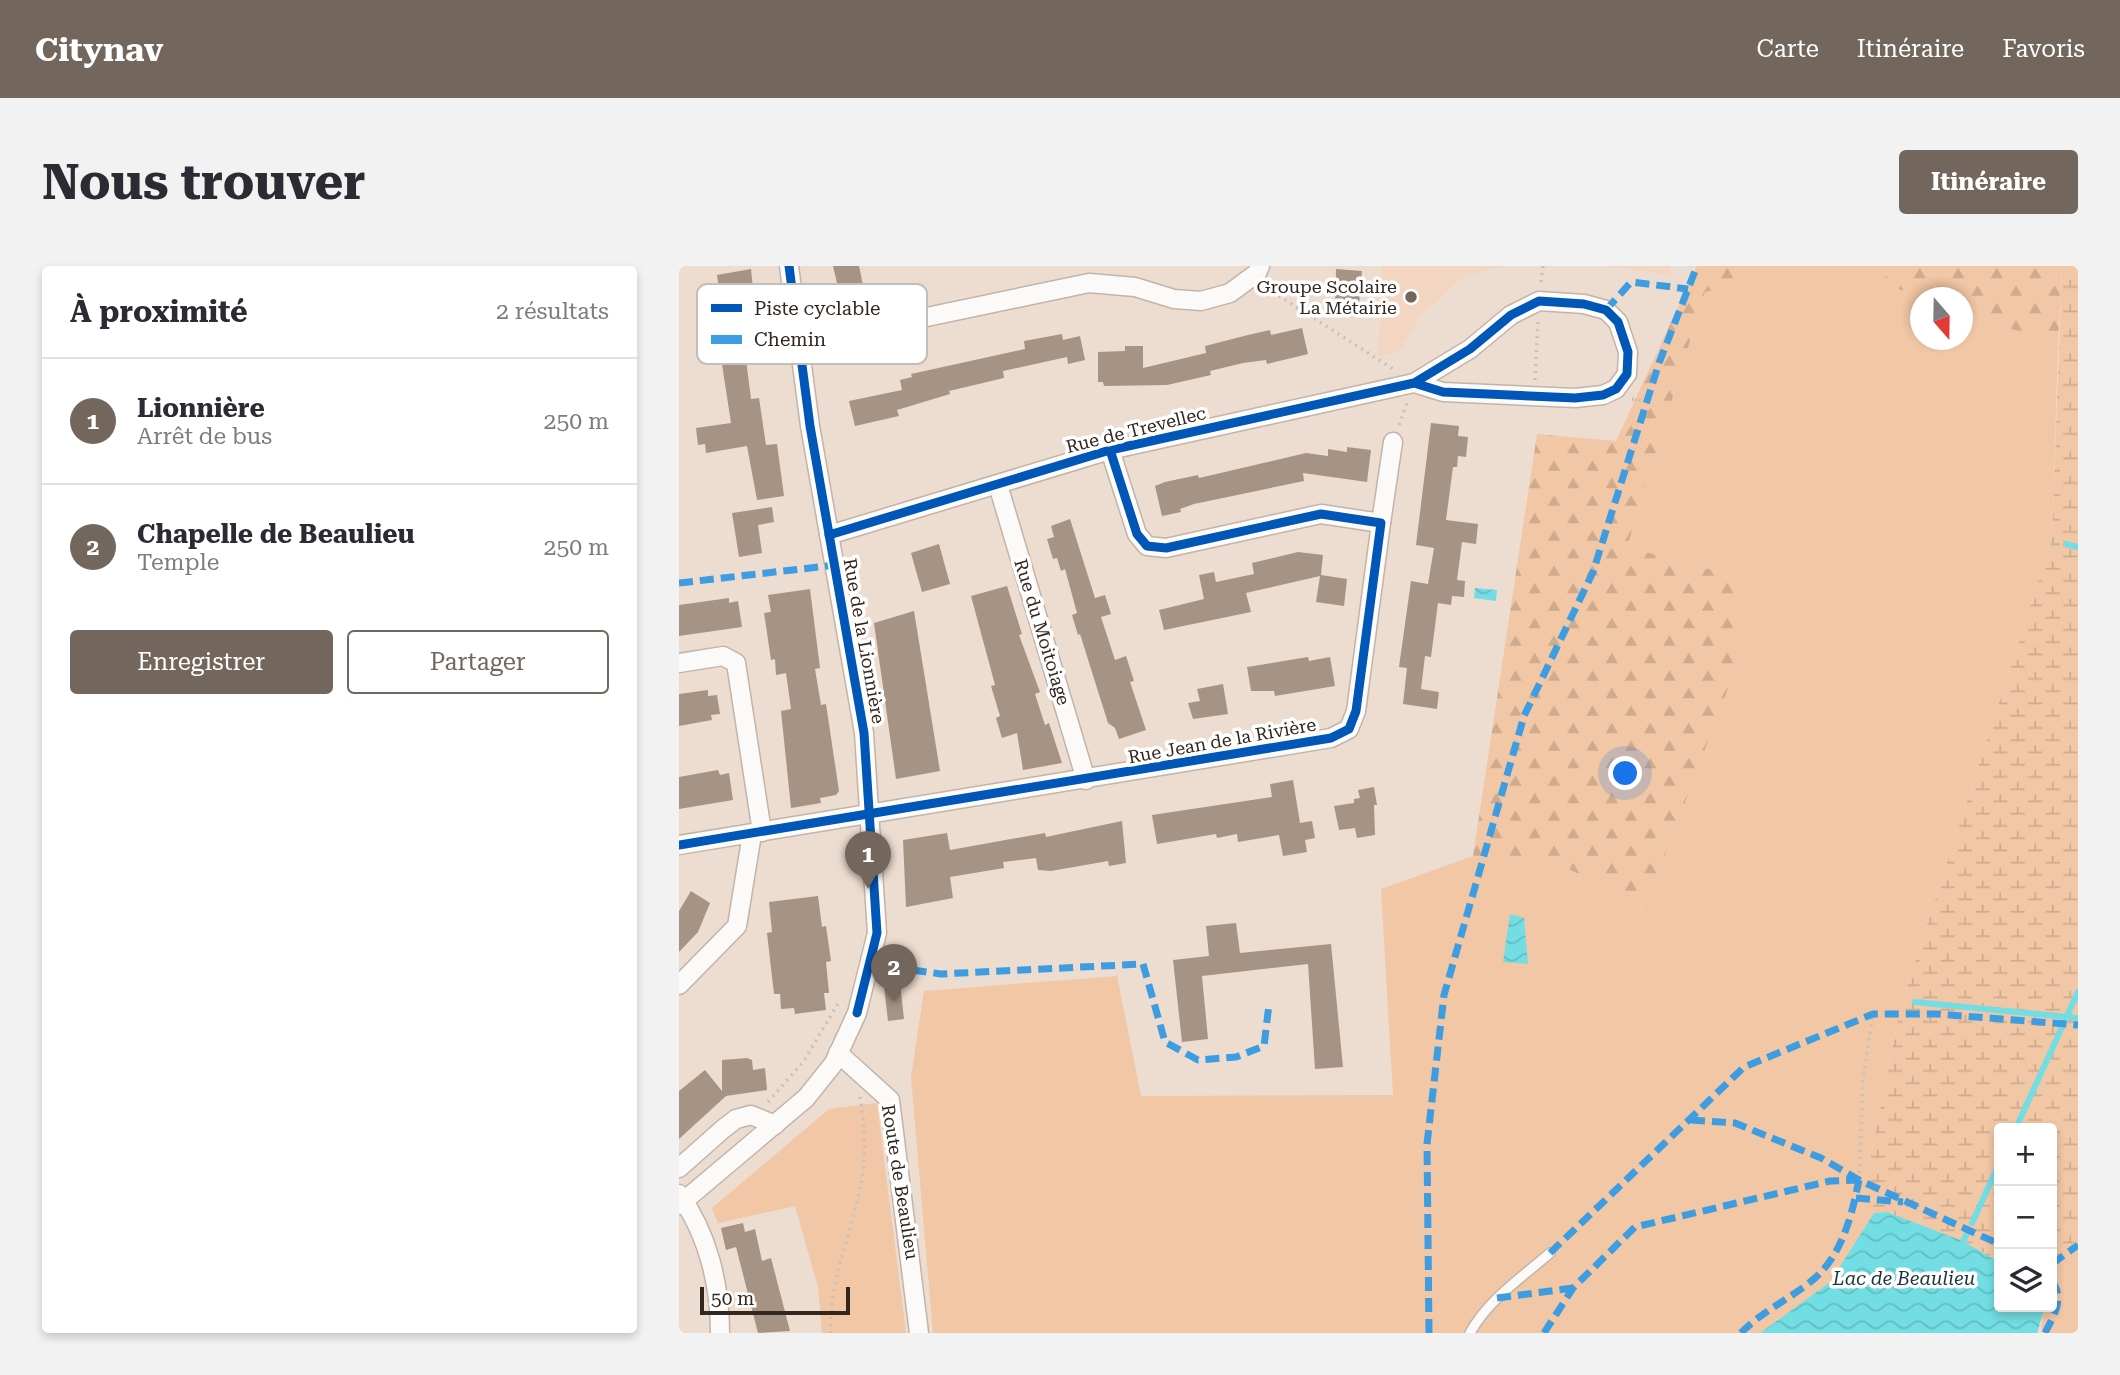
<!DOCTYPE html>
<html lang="fr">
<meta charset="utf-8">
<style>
body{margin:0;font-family:"Roboto Serif",serif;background:#f2f2f3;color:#2b2b33}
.controls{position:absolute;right:21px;bottom:21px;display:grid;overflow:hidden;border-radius:7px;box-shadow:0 4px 10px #0003}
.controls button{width:63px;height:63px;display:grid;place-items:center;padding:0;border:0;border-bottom:2px solid #e1e1e2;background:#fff;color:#2b2b33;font:35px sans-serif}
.compass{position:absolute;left:1231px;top:21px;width:63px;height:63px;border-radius:50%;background:#fff;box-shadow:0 4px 10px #0003;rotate:160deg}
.scale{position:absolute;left:21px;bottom:18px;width:150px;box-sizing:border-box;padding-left:7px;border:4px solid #32271e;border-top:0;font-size:19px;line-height:24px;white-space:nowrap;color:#32271e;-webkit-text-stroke:5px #fff;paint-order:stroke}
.you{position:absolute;left:947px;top:508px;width:24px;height:24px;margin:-18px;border:5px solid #fff;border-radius:50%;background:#1a73e8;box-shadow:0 0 0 10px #1a73e833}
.badge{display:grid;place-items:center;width:46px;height:46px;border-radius:50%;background:#73665c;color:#fff;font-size:23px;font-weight:700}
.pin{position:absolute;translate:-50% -58px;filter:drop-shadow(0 2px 4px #0008)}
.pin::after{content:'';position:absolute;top:37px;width:24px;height:21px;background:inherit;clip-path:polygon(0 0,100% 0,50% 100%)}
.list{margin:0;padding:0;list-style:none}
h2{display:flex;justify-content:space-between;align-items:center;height:91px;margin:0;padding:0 28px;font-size:30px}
h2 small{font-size:23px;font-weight:400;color:#7c7c81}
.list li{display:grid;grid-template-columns:46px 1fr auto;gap:21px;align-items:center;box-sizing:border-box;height:126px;padding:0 28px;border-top:2px solid #e1e1e2}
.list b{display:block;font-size:26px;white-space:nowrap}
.list p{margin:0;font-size:23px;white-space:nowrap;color:#7c7c81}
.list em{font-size:23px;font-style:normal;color:#7c7c81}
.actions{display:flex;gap:14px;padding:21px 28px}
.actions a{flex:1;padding:16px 0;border:2px solid #73665c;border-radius:7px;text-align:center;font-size:24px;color:#73665c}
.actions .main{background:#73665c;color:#fff}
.icon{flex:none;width:38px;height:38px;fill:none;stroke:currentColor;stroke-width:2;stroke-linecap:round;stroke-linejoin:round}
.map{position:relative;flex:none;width:1399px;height:1067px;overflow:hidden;border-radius:7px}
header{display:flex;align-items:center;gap:42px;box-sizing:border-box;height:98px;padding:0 35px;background:#73665c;color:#fff}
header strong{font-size:33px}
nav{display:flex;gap:38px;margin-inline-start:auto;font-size:24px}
.intro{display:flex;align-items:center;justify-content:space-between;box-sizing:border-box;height:168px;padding:0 42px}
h1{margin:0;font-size:49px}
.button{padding:18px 32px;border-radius:7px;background:#73665c;color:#fff;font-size:24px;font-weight:700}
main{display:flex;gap:42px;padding:0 42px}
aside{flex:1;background:#fff;border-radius:7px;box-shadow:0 4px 10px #0003}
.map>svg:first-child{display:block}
</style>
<header>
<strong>Citynav</strong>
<nav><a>Carte</a><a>Itinéraire</a><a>Favoris</a></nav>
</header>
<div class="intro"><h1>Nous trouver</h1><a class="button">Itinéraire</a></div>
<main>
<aside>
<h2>À proximité<small>2 résultats</small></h2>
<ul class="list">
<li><span class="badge">1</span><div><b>Lionnière</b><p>Arrêt de bus</p></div><em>250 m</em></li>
<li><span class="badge">2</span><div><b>Chapelle de Beaulieu</b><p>Temple</p></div><em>250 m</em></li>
</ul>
<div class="actions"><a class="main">Enregistrer</a><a>Partager</a></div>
</aside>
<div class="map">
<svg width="1399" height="1067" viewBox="0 0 1399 1067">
<defs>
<pattern id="forest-firs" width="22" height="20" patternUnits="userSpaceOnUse" patternTransform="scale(1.75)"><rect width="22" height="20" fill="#f1c7a5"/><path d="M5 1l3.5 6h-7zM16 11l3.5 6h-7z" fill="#cfab8e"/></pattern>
<pattern id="wetland-marsh" width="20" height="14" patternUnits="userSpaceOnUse" patternTransform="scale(1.75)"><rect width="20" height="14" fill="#f1c7a5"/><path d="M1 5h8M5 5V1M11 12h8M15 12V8" fill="none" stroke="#cfab8e"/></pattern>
<pattern id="water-waves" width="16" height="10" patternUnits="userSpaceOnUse" patternTransform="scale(1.75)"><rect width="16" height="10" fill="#72dde3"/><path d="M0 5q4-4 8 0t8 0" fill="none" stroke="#63bec2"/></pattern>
</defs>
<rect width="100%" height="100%" fill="#eddcd0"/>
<g fill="#f2d6c2">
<path d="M 703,0 L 824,0 L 783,12 L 741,50 L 722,84 L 699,91 Z"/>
<path d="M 927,0 L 992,0 L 991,9 Z"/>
</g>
<g fill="#f1c7a5">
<path d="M 1057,0 L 1205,0 L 1208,19 L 1242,31 L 1241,74 L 1283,74 L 1284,46 L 1379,79 L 1373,274 L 1222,739 L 1187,913 L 1193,928 L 1195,947 L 1151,1016 L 1081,1067 L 254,1067 L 232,811 L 245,725 L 438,710 L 462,830 L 714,829 L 702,623 L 794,590 L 870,593 L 966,642 L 1061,391 L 1061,312 L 948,281 L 1026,26 L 1053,19 Z"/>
<path d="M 198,837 L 227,1067 L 143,1067 L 139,1021 L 116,940 L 39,957 L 33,942 L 150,843 Z"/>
<path d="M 1399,971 L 1399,1067 L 1366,1067 L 1362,1061 L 1366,1041 L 1373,1041 L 1373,1005 Z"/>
</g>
<g fill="url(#forest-firs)">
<path d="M 1018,0 L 1057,0 L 1054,19 L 1026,26 L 948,281 L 1062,312 L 1061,391 L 966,642 L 870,593 L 794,590 L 858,168 L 937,175 Z"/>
<path d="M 1205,0 L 1383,0 L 1379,79 L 1284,46 L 1283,32 L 1242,31 L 1208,19 Z"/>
</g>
<path fill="url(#wetland-marsh)" d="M 1383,0 L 1399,0 L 1399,971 L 1373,1005 L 1373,862 L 1320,862 L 1320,996 L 1284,975 L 1208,946 L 1195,947 L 1193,928 L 1187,914 L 1222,739 L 1373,274 Z"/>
<g fill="url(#water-waves)">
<path d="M 796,322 L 818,324 L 817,335 L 795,332 Z"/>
<path d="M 831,648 L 845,652 L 849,698 L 824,696 Z"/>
<path d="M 1208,946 L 1284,975 L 1320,996 L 1320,1041 L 1366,1041 L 1358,1067 L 1081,1067 L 1151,1016 L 1195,947 Z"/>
</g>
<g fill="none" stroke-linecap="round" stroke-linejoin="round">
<g stroke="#72dde3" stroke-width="6">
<path d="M 1387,278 L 1399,281"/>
<path d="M 1236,736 L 1399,752"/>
<path d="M 1337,862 L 1399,726"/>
<path d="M 1293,957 L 1320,898"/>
<path d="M 1284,975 L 1288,968"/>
</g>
</g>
<g fill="#a69384">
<path d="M 154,0 L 180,0 L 186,29 L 162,34 Z"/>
<path d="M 72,3 L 76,44 L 44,49 L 38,9 Z"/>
<path d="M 657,3 L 683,5 L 679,51 L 656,49 Z"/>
<path d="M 46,57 L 64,70 L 72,133 L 80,132 L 87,179 L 98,178 L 105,230 L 78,234 L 68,180 L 27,187 L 26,178 L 19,179 L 17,162 L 52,157 L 39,72 L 48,71 Z"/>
<path d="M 623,62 L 629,88 L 588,98 L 587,94 L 564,97 L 531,105 L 532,109 L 488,119 L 425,120 L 424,116 L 419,116 L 419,86 L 446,85 L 446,80 L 464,80 L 464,102 L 527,87 L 526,80 L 569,69 L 591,64 L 592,69 Z"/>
<path d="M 383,68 L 384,74 L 401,70 L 406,94 L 389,98 L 388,91 L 324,105 L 325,112 L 270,125 L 271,128 L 218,144 L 220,150 L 176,160 L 170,135 L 223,124 L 221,114 L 233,111 L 232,108 L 346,83 L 345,75 Z"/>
<path d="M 752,157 L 780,160 L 779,170 L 789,171 L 787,191 L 779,190 L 778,201 L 774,201 L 767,254 L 799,258 L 797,278 L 783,276 L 778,314 L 786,315 L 785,331 L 773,330 L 772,339 L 759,337 L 752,391 L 746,390 L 742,423 L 760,426 L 758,443 L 724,438 L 728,402 L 720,401 L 732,315 L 749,318 L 755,282 L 737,279 Z"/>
<path d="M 668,181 L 692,184 L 688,216 L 624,207 L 625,215 L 515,238 L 501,243 L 502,246 L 483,250 L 476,220 L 486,216 L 519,209 L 520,212 L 627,187 L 649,190 L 649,183 L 668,186 Z"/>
<path d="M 93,241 L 95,256 L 79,259 L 83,287 L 60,291 L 53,247 Z"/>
<path d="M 391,253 L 416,332 L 426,329 L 432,348 L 422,351 L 436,394 L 447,390 L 455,415 L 451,416 L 467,464 L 440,473 L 436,462 L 429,457 L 401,368 L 399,369 L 393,349 L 398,347 L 386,303 L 382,305 L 378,292 L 374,293 L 368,273 L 375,271 L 372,260 Z"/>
<path d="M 260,278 L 271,318 L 243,326 L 232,287 Z"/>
<path d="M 619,286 L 644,289 L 642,309 L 668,313 L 665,340 L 637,336 L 641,310 L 567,327 L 572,346 L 485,364 L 480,344 L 525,333 L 520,309 L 535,306 L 537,316 L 575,308 L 573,297 Z"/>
<path d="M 328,320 L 343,368 L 340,369 L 361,426 L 356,428 L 366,459 L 370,457 L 383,497 L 344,504 L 338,467 L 323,472 L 317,452 L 321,450 L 312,420 L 316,419 L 292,330 Z"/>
<path d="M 131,323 L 141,402 L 136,403 L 142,439 L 147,438 L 160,525 L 157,529 L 141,532 L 142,537 L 112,542 L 102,445 L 112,443 L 107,407 L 97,409 L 96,393 L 92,394 L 85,347 L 92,346 L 89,329 Z"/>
<path d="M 50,332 L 50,337 L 59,335 L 63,361 L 0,370 L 0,339 Z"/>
<path d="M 235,345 L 261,505 L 217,513 L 195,357 Z"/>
<path d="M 629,391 L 630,395 L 651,391 L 656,420 L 596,430 L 595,425 L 572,425 L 568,401 Z"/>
<path d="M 544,418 L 549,448 L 514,453 L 509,437 L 521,435 L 518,423 Z"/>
<path d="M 29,424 L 29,430 L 38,429 L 41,448 L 32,449 L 33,454 L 0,460 L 0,428 Z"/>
<path d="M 39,504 L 41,509 L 50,507 L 54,534 L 0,543 L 0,511 Z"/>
<path d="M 614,514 L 621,557 L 633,555 L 636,572 L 626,574 L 628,586 L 604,590 L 600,569 L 559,576 L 558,568 L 538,572 L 537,568 L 478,578 L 473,549 L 593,531 L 591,518 Z"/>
<path d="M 695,521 L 698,539 L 695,539 L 696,569 L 678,572 L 676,562 L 660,564 L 655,540 L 675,537 L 675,533 L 681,532 L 679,524 Z"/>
<path d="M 443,555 L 447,597 L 430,600 L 429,595 L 372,605 L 359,604 L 357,592 L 324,596 L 325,602 L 271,611 L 274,632 L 227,641 L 224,574 L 268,567 L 271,584 L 366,567 L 367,571 Z"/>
<path d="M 12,625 L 31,637 L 19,666 L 0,686 L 0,645 Z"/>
<path d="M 139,630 L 143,661 L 147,660 L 152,695 L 147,696 L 150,727 L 145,727 L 147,744 L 116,748 L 115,742 L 102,743 L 101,728 L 95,728 L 88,667 L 93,666 L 90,636 Z"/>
<path d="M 557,657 L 561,687 L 652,678 L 664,801 L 636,803 L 629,698 L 523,710 L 529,773 L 503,776 L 494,694 L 530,690 L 527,660 Z"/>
<path d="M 221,717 L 225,753 L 209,755 L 205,720 Z"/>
<path d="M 68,792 L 73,794 L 74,804 L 86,802 L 88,824 L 47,830 L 0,873 L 0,825 L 26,804 L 43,825 L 43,794 Z"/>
<path d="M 64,957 L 66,966 L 76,963 L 83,995 L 92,992 L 111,1065 L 79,1067 L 57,981 L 47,984 L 42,962 Z"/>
</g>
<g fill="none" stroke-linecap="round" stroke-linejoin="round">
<g stroke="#c1b4aa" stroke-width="12">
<path id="lane" d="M 791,1067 C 809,1034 842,1012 871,987"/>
</g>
<g stroke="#c1b4aa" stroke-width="21">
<g id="street">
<path d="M 124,87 L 181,65 L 410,17 L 456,21 L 495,33 L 522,35 L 551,27 L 578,7 L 581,0"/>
<path d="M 319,219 L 407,514"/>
<path d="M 702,257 L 714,176"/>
<path d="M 150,269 L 431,184 L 735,117 L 791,83 L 832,49 L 860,35 L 905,38 L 927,44 L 939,56 L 949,86 L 948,108 L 937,123 L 924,129 L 896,132 L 764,126 L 735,117"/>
<path d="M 0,397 L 44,390 L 57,397 L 83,566"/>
<path d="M 0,579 L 652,472 L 670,463 L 677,445 L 702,257 L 642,248 L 487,282 L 468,280 L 458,268 L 431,184"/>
<path d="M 0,719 L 58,660 L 73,568"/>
<path d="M 159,787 L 211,834 L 240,1067"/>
<path d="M 0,902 L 44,863 L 57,853 L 72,849 L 96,859"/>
<path d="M 0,928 C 29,968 41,1019 41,1067"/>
<path d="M 0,939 L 127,832 L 155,797 L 178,747 L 198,667 L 185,467 L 131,160 L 110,0"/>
</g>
</g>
<g stroke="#c7c1bc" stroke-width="3.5" stroke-dasharray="2 5" stroke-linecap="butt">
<path d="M 862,16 L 864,0"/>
<path d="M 588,22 L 714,103"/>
<path d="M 856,114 L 859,55"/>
<path d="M 953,133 L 968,135"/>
<path d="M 720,159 L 728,137"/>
<path d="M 89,836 L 125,795 L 161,734"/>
<path d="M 1180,914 L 1184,812 L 1194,748"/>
<path d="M 152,1067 C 150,1015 172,968 182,918 C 187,890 186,859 181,831"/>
</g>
<use href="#lane" stroke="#fcfaf8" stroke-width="9"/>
<use href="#street" stroke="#fcfaf8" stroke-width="18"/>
<g stroke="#3e9ce0" stroke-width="7" stroke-dasharray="14 7" stroke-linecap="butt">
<path d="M 927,44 L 952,16 L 1009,23"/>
<path d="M 0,317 L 157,299"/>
<path d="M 192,698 L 262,708 L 464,698 L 486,776 L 519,794 L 557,791 L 585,780 L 590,738"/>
<path d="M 1012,854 L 1056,857 L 1142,892 L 1180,914"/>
<path d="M 1177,932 L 1224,936"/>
<path d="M 871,987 L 1065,801 L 1194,748 L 1258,748 L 1399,759"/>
<path d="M 1373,998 L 1399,979"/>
<path d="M 818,1032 L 894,1022"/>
<path d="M 750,1067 L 748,878 L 765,729 L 845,450 L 914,306 L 980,97 L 1018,0"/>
<path d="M 865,1067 L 894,1022 L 956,961 L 1151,915 L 1180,914"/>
<path d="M 1062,1067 C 1083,1045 1113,1032 1136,1012 C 1164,987 1173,948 1180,914 L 1320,978"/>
<path d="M 1366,1067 C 1375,1049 1386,1033 1373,1015"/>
</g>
<g stroke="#fff" stroke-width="13">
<g id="cycleway">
<path d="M 110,0 L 131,160 L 185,467 L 198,667 L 178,747"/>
<path d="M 150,269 L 431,184 L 735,117 L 791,83 L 832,49 L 860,35 L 905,38 L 927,44 L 939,56 L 949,86 L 948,108 L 937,123 L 924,129 L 896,132 L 764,126 L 735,117"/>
<path d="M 0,579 L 652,472 L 670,463 L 677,445 L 702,257 L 642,248 L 487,282 L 468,280 L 458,268 L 431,184"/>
</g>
</g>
<use href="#cycleway" stroke="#0057b8" stroke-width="9"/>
</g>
<circle fill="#73665c" stroke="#fff" stroke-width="2.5" cx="732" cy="31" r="7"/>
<g text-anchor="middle" stroke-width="7" stroke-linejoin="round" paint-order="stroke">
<g font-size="18" fill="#32271e" stroke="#fff" text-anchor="end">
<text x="718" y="27">Groupe Scolaire<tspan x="718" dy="21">La Métairie</tspan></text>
</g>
<g font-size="18" fill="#32271e" stroke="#fff">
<text transform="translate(457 164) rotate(-14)" y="6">Rue de Trevellec</text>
<text transform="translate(363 366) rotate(73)" y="6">Rue du Moitoiage</text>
<text transform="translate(185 375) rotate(80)" y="6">Rue de la Lionnière</text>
<text transform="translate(543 475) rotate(-10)" y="6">Rue Jean de la Rivière</text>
<text transform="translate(221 916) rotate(81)" y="6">Route de Beaulieu</text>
</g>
<g font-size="19" font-style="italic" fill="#1c3638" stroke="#fff">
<text x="1225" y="1019">Lac de Beaulieu</text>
</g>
</g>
<rect x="18" y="18" width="230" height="80" rx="10" fill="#fff" stroke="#c2bebc" stroke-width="2"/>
<rect x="32" y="38" width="31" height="8" fill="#0057b8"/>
<rect x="32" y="69" width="31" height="9" fill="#3e9ce0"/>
<g font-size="19" fill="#32271e">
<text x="75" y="49">Piste cyclable</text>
<text x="75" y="80">Chemin</text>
</g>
</svg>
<div class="controls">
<button>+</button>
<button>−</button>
<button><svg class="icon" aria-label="layers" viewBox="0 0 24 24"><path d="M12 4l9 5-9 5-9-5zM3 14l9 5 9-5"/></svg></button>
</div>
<svg class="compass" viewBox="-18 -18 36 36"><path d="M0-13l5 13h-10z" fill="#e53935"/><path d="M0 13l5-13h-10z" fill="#7c7c81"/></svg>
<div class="scale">50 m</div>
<div class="you"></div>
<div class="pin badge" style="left:189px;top:623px">1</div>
<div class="pin badge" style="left:215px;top:736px">2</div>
</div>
</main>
